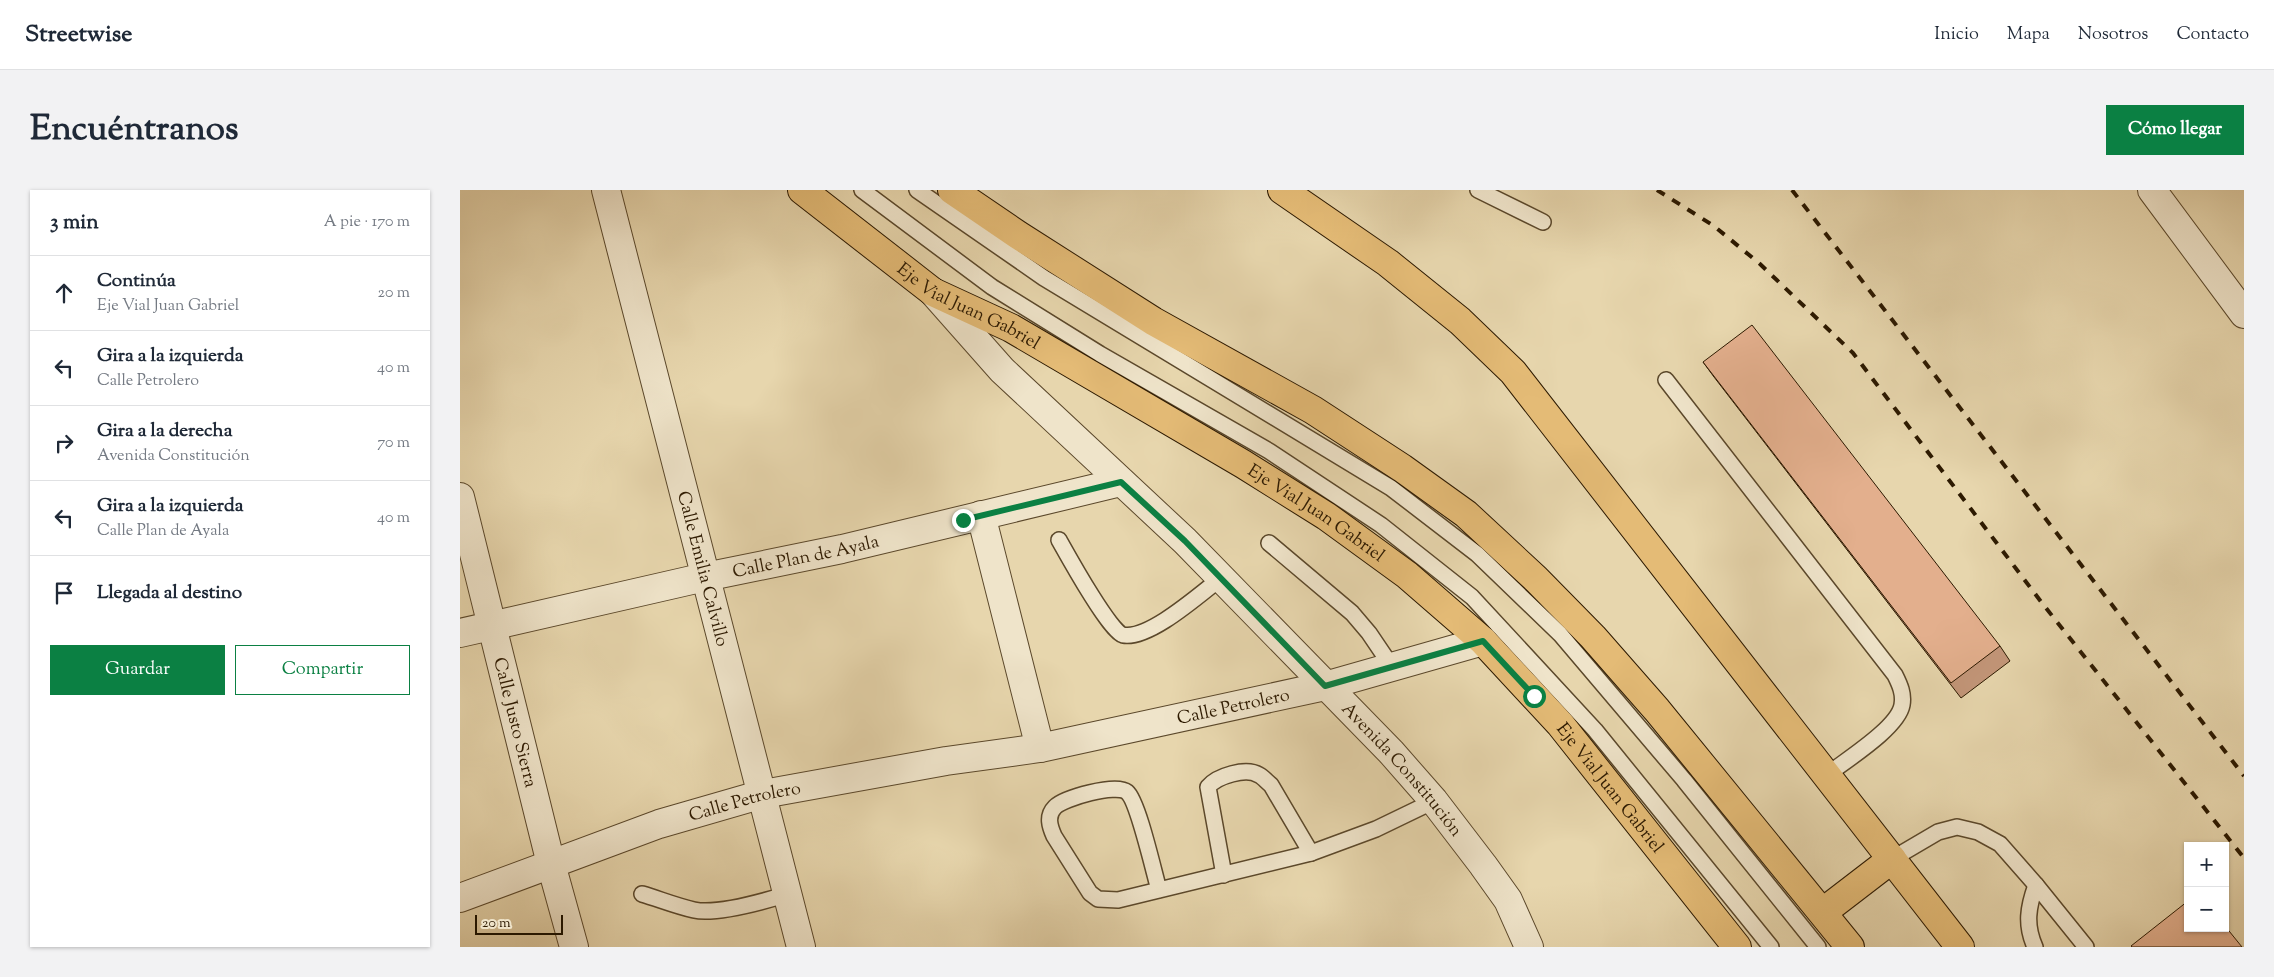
<!DOCTYPE html>
<html lang="es">
<meta charset="utf-8">
<style>
body{margin:0;font-family:"Sorts Mill Goudy",serif;background:#f2f2f3;color:#1f2937}
.controls{position:absolute;right:15px;bottom:15px;display:grid;overflow:hidden;border-radius:0px;box-shadow:0 1px 4px #0004}
.controls button{width:45px;height:45px;display:grid;place-items:center;padding:0;border:0;border-bottom:1px solid #e0e1e3;background:#fff;color:#1f2937;font:25px sans-serif}
.scale{position:absolute;left:15px;bottom:12px;width:88px;box-sizing:border-box;padding-left:5px;border:2px solid #2c1900;border-top:0;font-size:14px;line-height:18px;white-space:nowrap;color:#2c1900;-webkit-text-stroke:4px #efe4ca;paint-order:stroke}
.stop{position:absolute;width:15px;height:15px;margin:-11px;border:4px solid #0b8043;border-radius:50%;background:#fff}
.stop.end{background:#0b8043;border-color:#fff;box-shadow:0 1px 5px #0008}
.list{margin:0;padding:0;list-style:none}
h2{display:flex;justify-content:space-between;align-items:center;height:65px;margin:0;padding:0 20px;font-size:21px}
h2 small{font-size:16px;font-weight:400;color:#747a83}
.list li{display:grid;grid-template-columns:32px 1fr auto;gap:15px;align-items:center;box-sizing:border-box;height:75px;padding:0 20px;border-top:1px solid #e0e1e3}
.list b{display:block;font-size:19px;white-space:nowrap}
.list p{margin:0;font-size:16px;white-space:nowrap;color:#747a83}
.list em{font-size:16px;font-style:normal;color:#747a83}
.actions{display:flex;gap:10px;padding:15px 20px}
.actions a{flex:1;padding:11px 0;border:1px solid #0b8043;border-radius:0px;text-align:center;font-size:18px;color:#0b8043}
.actions .main{background:#0b8043;color:#fff}
.icon{flex:none;width:28px;height:28px;fill:none;stroke:currentColor;stroke-width:2;stroke-linecap:round;stroke-linejoin:round}
.map{position:relative;flex:none;width:1784px;height:757px;overflow:hidden;border-radius:0px}
header{display:flex;align-items:center;gap:30px;box-sizing:border-box;height:70px;padding:0 25px;background:#fff;border-bottom:1px solid #e0e1e3}
header strong{font-size:24px}
nav{display:flex;gap:28px;margin-inline-start:auto;font-size:18px}
.intro{display:flex;align-items:center;justify-content:space-between;box-sizing:border-box;height:120px;padding:0 30px}
h1{margin:0;font-size:35px}
.button{padding:12px 22px;border-radius:0px;background:#0b8043;color:#fff;font-size:18px;font-weight:700}
main{display:flex;gap:30px;padding:0 30px}
aside{flex:1;background:#fff;border-radius:0px;box-shadow:0 1px 4px #0004}
.map>svg:first-child{display:block}
</style>
<header>
<strong>Streetwise</strong>
<nav><a>Inicio</a><a>Mapa</a><a>Nosotros</a><a>Contacto</a></nav>
</header>
<div class="intro"><h1>Encuéntranos</h1><a class="button">Cómo llegar</a></div>
<main>
<aside>
<h2>3 min<small>A pie · 170 m</small></h2>
<ul class="list">
<li><svg class="icon" aria-label="ahead" viewBox="0 0 24 24"><path d="M12 20V5M6 11l6-6 6 6"/></svg><div><b>Continúa</b><p>Eje Vial Juan Gabriel</p></div><em>20 m</em></li>
<li><svg class="icon" aria-label="left" viewBox="0 0 24 24"><path d="M17 20v-9H6M10 6l-5 5 5 5"/></svg><div><b>Gira a la izquierda</b><p>Calle Petrolero</p></div><em>40 m</em></li>
<li><svg class="icon" aria-label="right" viewBox="0 0 24 24"><path d="M7 20v-9h11M14 6l5 5-5 5"/></svg><div><b>Gira a la derecha</b><p>Avenida Constitución</p></div><em>70 m</em></li>
<li><svg class="icon" aria-label="left" viewBox="0 0 24 24"><path d="M17 20v-9H6M10 6l-5 5 5 5"/></svg><div><b>Gira a la izquierda</b><p>Calle Plan de Ayala</p></div><em>40 m</em></li>
<li><svg class="icon" aria-label="arrive" viewBox="0 0 24 24"><path d="M6 21V4h12l-3 4 3 4H6"/></svg><div><b>Llegada al destino</b></div></li>
</ul>
<div class="actions"><a class="main">Guardar</a><a>Compartir</a></div>
</aside>
<div class="map">
<svg width="1784" height="757" viewBox="0 0 1784 757">
<rect width="100%" height="100%" fill="#e7d6ad"/>
<filter id="stains"><feTurbulence type="fractalNoise" baseFrequency=".004" numOctaves="4"/><feColorMatrix values="0 0 0 0 .2 0 0 0 0 .09 0 0 0 0 .02 0 0 0 .5 -.17"/></filter>
<radialGradient id="worn" r=".72"><stop offset=".6" stop-color="#630" stop-opacity="0"/><stop offset="1" stop-color="#630" stop-opacity=".3"/></radialGradient>
<g fill="none" stroke-linecap="round" stroke-linejoin="round">
<g stroke="#5b482b" stroke-width="18">
<g id="service">
<path d="M 402,0 L 532,97 L 640,164 L 809,261 L 921,335 L 1012,407 L 1135,540 L 1311,757"/>
<path d="M 457,0 L 584,88 L 931,298 L 1017,364 L 1100,444 L 1224,590 L 1358,757"/>
<path d="M 1018,0 L 1083,32"/>
<path d="M 1206,190 L 1435,485 C 1440,495 1444,504 1442,515 C 1438,538 1386,570 1367,585"/>
<path d="M 599,350 C 608,366 650,442 663,445 C 689,450 740,404 761,388"/>
<path d="M 809,353 L 892,423 L 909,443 L 932,477"/>
<path d="M 1432,669 L 1478,642 L 1497,637 L 1518,642 L 1540,654 L 1576,695 L 1626,757"/>
<path d="M 764,685 L 748,597 C 757,586 786,577 799,585 C 803,587 807,592 811,595 L 851,663"/>
<path d="M 699,700 C 694,683 678,611 667,602 C 656,593 604,608 595,617 C 586,626 590,637 594,646 L 630,703 L 638,709 L 658,710 L 851,663 L 916,639 L 974,611"/>
<path d="M 182,704 C 199,709 216,716 234,720 C 257,725 305,711 328,704"/>
<path d="M 1575,757 C 1565,735 1568,717 1576,695"/>
</g>
</g>
<g stroke="#5b482b" stroke-width="30">
<g id="minor">
<path id="s1" d="M 146,0 L 341,757"/>
<path d="M 1692,0 L 1784,124"/>
<path id="s2" d="M 0,307 L 91,674 L 114,757"/>
<path d="M 521,325 L 580,558"/>
<path id="s3" d="M 0,443 L 245,387 L 382,359 L 661,292"/>
<path id="s4" d="M 0,708 L 199,634 L 303,604 L 486,571 L 580,558 L 865,496 L 1023,451"/>
</g>
</g>
<g stroke="#5b482b" stroke-width="30">
<g id="tertiary">
<path id="s5" d="M 473,102 L 542,180 L 725,351 L 931,562 L 974,611 L 1023,675 L 1048,710 L 1069,757"/>
</g>
</g>
<g stroke="#2c1900" stroke-width="30">
<g id="primary">
<path id="s6" d="M 342,0 L 473,102 L 551,138 L 783,274 L 866,326 L 947,385 L 1023,451 L 1100,534 L 1277,757"/>
<path d="M 492,0 L 558,45 L 693,131 L 853,220 L 942,278 L 1006,324 L 1076,389 L 1133,447 L 1197,520 L 1390,757"/>
<path d="M 822,0 L 928,73 L 1000,131 L 1053,182 L 1500,757"/>
<path d="M 1363,722 L 1432,669"/>
</g>
</g>
<use href="#service" stroke="#efe4ca" stroke-width="15"/>
<use href="#minor" stroke="#efe4ca" stroke-width="28"/>
<use href="#tertiary" stroke="#efe4ca" stroke-width="28"/>
<use href="#primary" stroke="#e4bb76" stroke-width="28"/>
<g stroke="#2c1900" stroke-width="4" stroke-dasharray="9 9" stroke-linecap="butt">
<path d="M 1197,0 L 1254,36 L 1300,74 L 1393,163 L 1582,413 L 1784,668"/>
<path d="M 1332,0 L 1784,586"/>
</g>
</g>
<path fill="#c39679" stroke="#2c1900" d="M 1243,172 L 1540,456 L 1550,471 L 1501,508 L 1254,187 Z"/>
<g fill="#e3af8d" stroke="#2c1900">
<path d="M 1292,135 L 1540,456 L 1491,493 L 1243,172 Z"/>
<path d="M 1728,711 L 1728,738 L 1765,738 L 1765,736 L 1782,757 L 1672,757 L 1671,756 Z"/>
</g>
<g fill="none" stroke-linecap="round" stroke-linejoin="round">
<path stroke="#0b8043" stroke-width="6" d="M 503,330 L 661,292 L 725,351 L 865,496 L 1023,451 L 1074,506"/>
</g>
<g text-anchor="middle" stroke-width="5" stroke-linejoin="round" paint-order="stroke">
<g font-size="18" fill="#2c1900" stroke="#efe4ca">
<text dy="6" stroke="none"><textPath href="#s6" startOffset="204">Eje Vial Juan Gabriel</textPath></text>
<text dy="6" stroke="none"><textPath href="#s6" startOffset="609">Eje Vial Juan Gabriel</textPath></text>
<text dy="6" stroke="none"><textPath href="#s3" startOffset="354">Calle Plan de Ayala</textPath></text>
<text dy="6" stroke="none"><textPath href="#s1" startOffset="391">Calle Emilia Calvillo</textPath></text>
<text dy="6" stroke="none"><textPath href="#s4" startOffset="799">Calle Petrolero</textPath></text>
<text dy="6" stroke="none"><textPath href="#s2" startOffset="232">Calle Justo Sierra</textPath></text>
<text dy="6" stroke="none"><textPath href="#s5" startOffset="670">Avenida Constitución</textPath></text>
<text dy="6" stroke="none"><textPath href="#s6" startOffset="1014">Eje Vial Juan Gabriel</textPath></text>
<text dy="6" stroke="none"><textPath href="#s4" startOffset="301">Calle Petrolero</textPath></text>
</g>
</g>
<rect width="100%" height="100%" filter="url(#stains)"/>
<rect width="100%" height="100%" fill="url(#worn)"/>
</svg>
<div class="controls">
<button>+</button>
<button>−</button>
</div>
<div class="scale">20 m</div>
<div class="stop" style="left:1074px;top:506px"></div>
<div class="stop end" style="left:503px;top:330px"></div>
</div>
</main>
